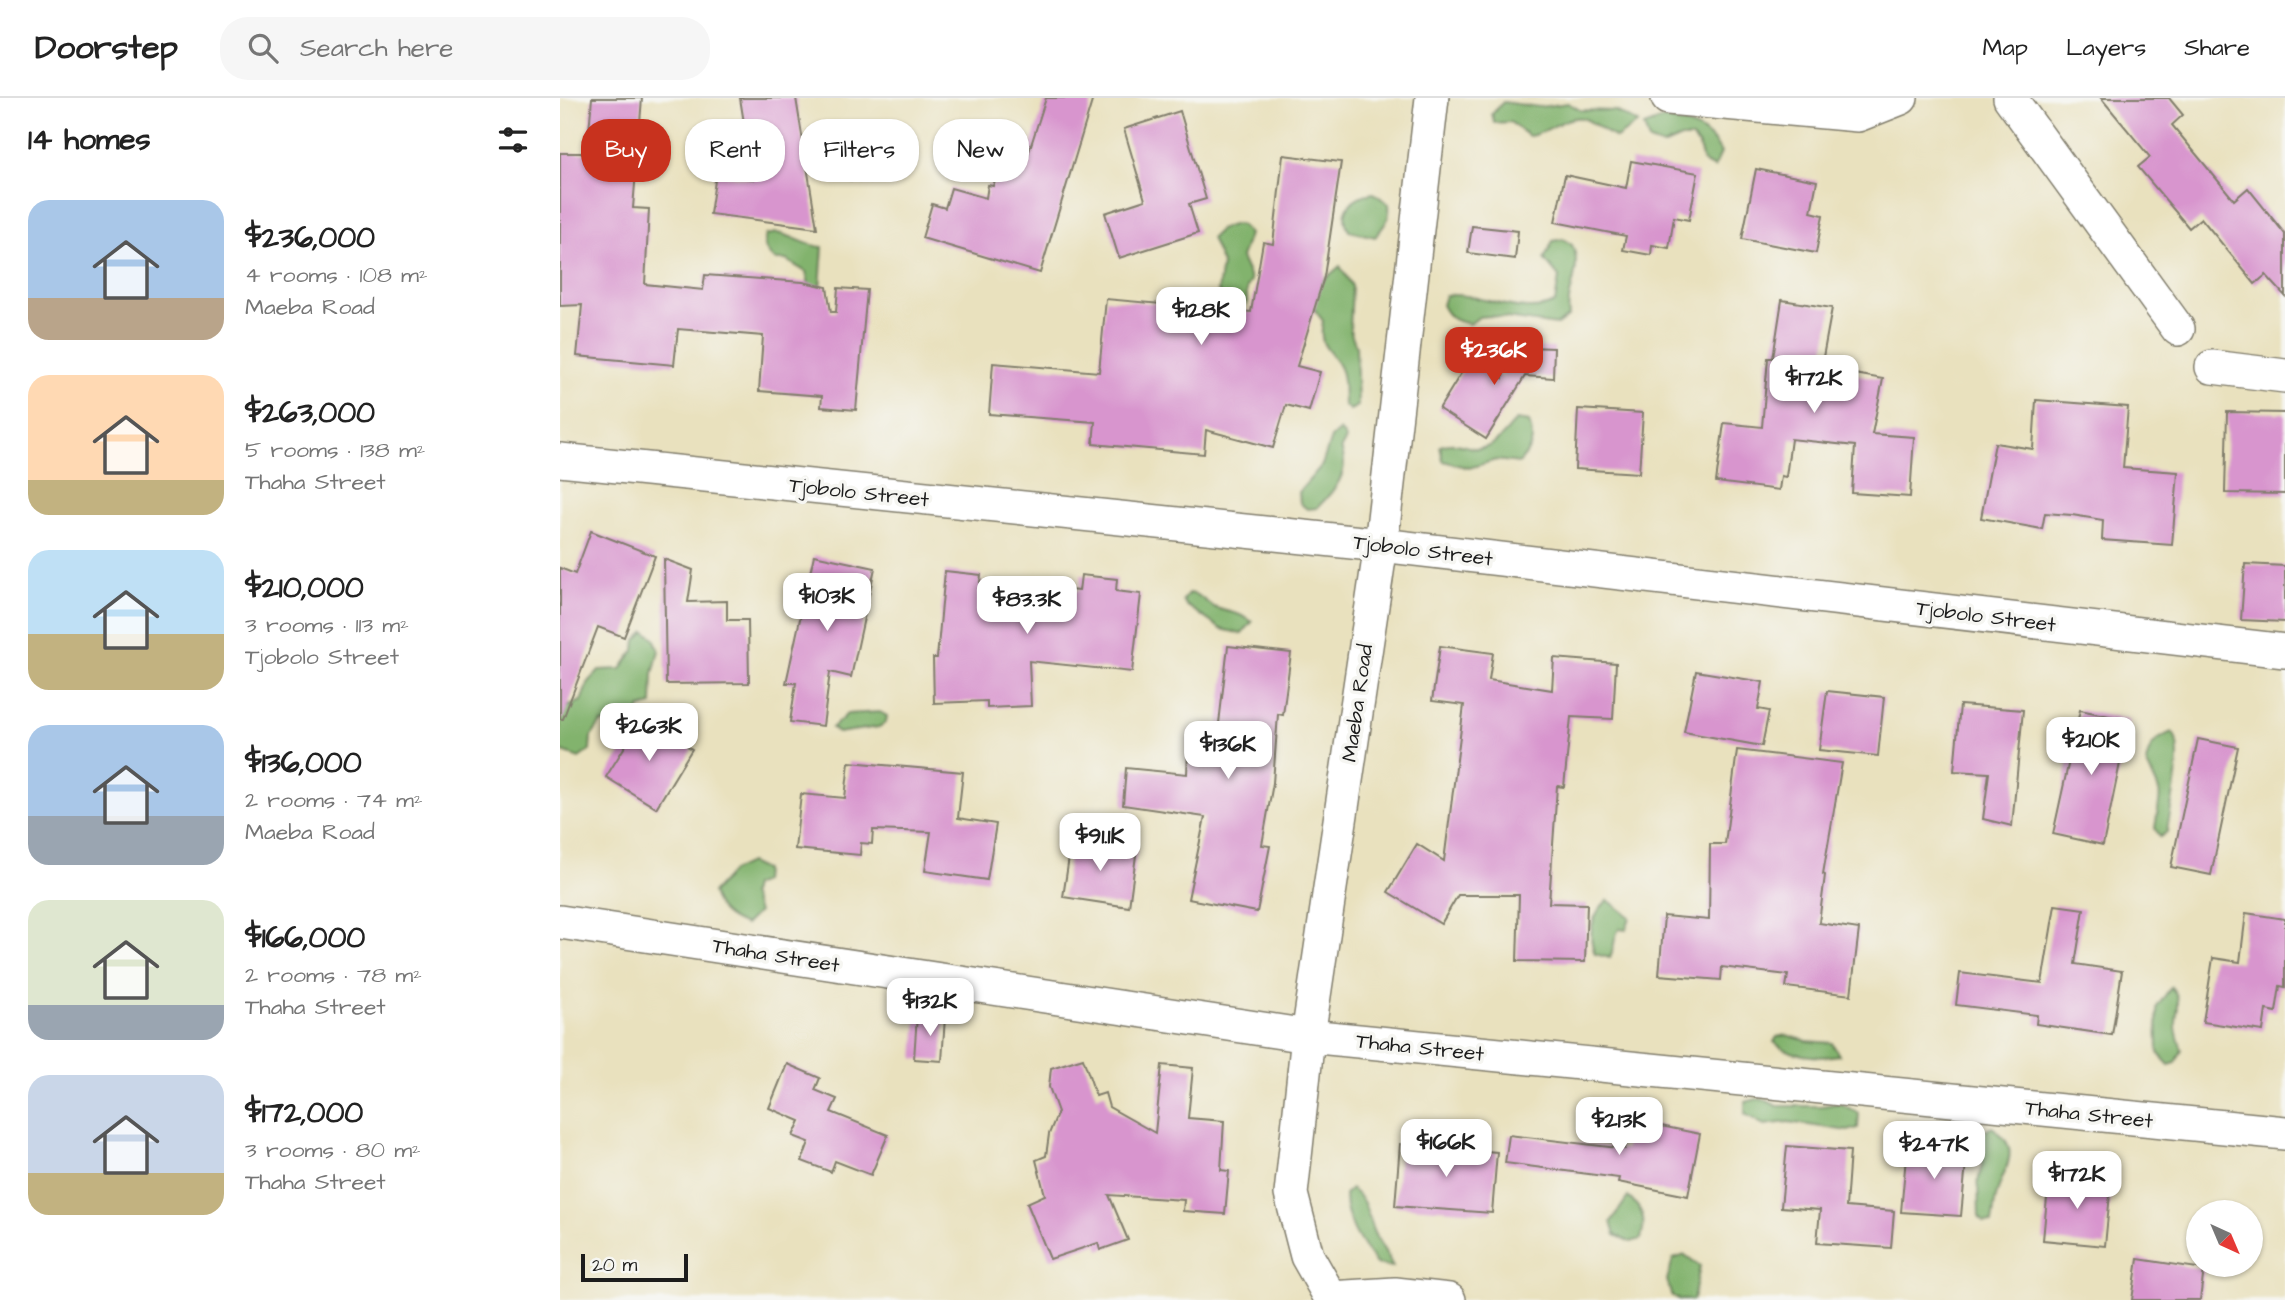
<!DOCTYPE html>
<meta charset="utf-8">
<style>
:root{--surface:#fff;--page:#f6f6f6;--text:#222;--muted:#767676;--line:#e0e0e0;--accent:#c8321e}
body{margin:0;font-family:"Architects Daughter",sans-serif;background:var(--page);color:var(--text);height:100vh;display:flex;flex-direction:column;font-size:26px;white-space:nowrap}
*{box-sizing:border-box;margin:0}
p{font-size:23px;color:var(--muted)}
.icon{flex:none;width:38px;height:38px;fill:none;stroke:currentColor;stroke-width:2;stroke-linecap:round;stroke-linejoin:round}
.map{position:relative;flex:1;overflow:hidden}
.sheet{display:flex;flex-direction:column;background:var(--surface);width:560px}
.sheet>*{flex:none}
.hud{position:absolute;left:21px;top:21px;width:665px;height:63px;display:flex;gap:14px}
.needle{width:46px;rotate:136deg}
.tools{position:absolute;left:1626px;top:1102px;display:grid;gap:14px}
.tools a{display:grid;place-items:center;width:77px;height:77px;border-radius:50%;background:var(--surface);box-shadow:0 2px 5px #0004;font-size:35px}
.scale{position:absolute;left:21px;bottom:18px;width:107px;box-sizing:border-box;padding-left:7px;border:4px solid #1c1c1c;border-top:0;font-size:19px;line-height:24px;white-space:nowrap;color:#1c1c1c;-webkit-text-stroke:5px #f6f6f2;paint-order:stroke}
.price{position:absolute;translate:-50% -60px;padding:0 16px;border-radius:14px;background:#fff;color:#222;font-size:23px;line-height:46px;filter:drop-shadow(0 2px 4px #0008)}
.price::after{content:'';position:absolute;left:50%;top:42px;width:21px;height:16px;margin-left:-10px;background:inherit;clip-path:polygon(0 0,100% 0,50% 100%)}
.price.active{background:var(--accent);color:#fff}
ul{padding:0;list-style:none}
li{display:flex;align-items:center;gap:21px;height:175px;padding:0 28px}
li span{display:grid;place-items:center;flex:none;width:196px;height:140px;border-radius:21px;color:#555}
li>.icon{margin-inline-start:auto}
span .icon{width:84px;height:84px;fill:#fffc;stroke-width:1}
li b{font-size:30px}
h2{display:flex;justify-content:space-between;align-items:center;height:84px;padding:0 28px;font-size:30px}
.tag{padding:0 24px;border-radius:28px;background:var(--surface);box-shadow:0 2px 5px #0004;font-size:24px;line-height:63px}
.tag.active{background:var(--accent);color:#fff}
header{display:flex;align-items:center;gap:42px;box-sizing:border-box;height:98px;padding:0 35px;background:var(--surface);border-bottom:2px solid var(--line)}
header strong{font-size:33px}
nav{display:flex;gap:38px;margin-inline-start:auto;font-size:24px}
.search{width:490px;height:63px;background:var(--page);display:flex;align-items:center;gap:18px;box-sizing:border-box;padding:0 24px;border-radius:28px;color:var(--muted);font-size:26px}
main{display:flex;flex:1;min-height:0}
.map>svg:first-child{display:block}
.forest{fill:#82b36d;stroke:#4f6844;stroke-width:2}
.building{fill:#d895ce}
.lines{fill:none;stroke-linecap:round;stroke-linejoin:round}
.minor-casing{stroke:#827e6d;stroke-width:36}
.minor{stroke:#fff;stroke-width:33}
.labels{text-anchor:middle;stroke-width:7;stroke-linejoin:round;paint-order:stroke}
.street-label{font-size:21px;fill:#1c1c1c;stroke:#f6f6f2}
</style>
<header>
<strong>Doorstep</strong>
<div class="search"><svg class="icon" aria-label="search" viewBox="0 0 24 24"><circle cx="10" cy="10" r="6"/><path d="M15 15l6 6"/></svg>Search here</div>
<nav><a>Map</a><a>Layers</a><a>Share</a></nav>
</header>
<main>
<section class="sheet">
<h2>14 homes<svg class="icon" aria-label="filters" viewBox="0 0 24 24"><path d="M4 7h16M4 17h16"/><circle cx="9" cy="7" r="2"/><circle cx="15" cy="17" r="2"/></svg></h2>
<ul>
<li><span style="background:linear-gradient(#a9c7e8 70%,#b9a48a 0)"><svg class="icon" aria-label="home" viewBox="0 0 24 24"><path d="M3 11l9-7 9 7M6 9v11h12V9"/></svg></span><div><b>$236,000</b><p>4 rooms · 108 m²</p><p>Maeba Road</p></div></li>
<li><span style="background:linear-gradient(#ffd9b3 75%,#c2b280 0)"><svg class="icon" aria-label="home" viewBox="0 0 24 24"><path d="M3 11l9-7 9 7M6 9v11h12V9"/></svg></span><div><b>$263,000</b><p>5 rooms · 138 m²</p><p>Thaha Street</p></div></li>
<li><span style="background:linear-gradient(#bfe0f5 60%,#c2b280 0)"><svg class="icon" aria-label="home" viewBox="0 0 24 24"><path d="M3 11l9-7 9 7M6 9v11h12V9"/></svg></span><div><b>$210,000</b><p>3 rooms · 113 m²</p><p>Tjobolo Street</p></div></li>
<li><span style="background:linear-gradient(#a9c7e8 65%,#9aa5b1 0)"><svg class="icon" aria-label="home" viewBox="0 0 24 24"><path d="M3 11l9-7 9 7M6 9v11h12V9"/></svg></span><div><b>$136,000</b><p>2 rooms · 74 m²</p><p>Maeba Road</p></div></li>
<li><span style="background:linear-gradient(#dfe7d0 75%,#9aa5b1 0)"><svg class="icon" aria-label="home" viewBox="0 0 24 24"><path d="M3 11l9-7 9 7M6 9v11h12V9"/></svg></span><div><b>$166,000</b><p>2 rooms · 78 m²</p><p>Thaha Street</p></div></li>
<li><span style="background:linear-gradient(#c9d6e8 70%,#c2b280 0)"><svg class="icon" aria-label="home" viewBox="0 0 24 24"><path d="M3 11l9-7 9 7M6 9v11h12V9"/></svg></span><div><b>$172,000</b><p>3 rooms · 80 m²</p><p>Thaha Street</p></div></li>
</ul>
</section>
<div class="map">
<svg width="1725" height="1202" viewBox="0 0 1725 1202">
<rect width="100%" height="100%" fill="#f6f6f2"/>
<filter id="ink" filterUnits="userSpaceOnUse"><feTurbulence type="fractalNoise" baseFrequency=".0143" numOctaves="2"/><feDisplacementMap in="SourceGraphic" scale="14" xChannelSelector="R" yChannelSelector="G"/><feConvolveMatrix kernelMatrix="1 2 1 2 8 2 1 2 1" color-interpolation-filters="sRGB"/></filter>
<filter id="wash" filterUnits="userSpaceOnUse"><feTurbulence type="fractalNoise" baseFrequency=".00686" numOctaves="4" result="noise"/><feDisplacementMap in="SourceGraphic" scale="28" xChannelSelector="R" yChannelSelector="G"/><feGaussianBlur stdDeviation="1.57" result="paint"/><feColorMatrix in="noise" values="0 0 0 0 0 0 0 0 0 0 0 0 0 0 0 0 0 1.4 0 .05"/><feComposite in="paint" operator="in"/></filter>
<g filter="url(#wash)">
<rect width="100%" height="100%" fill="#e9e1be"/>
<g class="forest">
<path d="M943,4L979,9L1008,5L1020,12L1055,13L1078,25L1056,40C1045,35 1033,23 1022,20C1005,17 986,36 969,38L950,24L934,25L932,16Z"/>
<path d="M1103,21C1129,26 1149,30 1161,55L1154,70L1143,64L1139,48L1132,40H1121L1103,48L1089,43L1084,28Z"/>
<path d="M814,95L829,106C831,121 824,128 815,139L789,133C778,112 793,97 814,95Z"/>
<path d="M675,126L681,127L689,136L681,160L691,182L687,190V206C675,210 666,202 658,193L662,166L651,140L660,131Z"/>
<path d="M216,135C234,137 244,148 263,149L260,190L250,191L246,174L226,162H215C206,154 202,148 206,137Z"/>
<path d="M1003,141L1012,147C1024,172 1005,193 1009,218L997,227L931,218L919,219L910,226C895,223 889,221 882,207L885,197C922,194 960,221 995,205L999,179L984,161L993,143Z"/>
<path d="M780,168L792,188L790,232L796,248L798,308L790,312L784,307C783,296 785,285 781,273C772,249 757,253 763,223L751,207L758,187Z"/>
<path d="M956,322L969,324C975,342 972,350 959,365L936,362L909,370L883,363L880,348C894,343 900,347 913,350C932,354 946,334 956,322Z"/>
<path d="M780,332L786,341L781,350C791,375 774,393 757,410L747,411L740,405L739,394L762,367L771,340Z"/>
<path d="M629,495C641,496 644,504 654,509C667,515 681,514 692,524L682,536L661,531L626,507L623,502Z"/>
<path d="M85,533L94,540L99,552L93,576L92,607L81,610L71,622L41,625L31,639L30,652L19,660L0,653V612L21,603L28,585L39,572L61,571L75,551L76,542Z"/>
<path d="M320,614L327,618L326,624L319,629L278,635L272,630L287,616Z"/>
<path d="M1612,634C1627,648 1609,713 1607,734L1600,739L1595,730C1601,689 1604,702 1586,665C1589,647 1596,641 1612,634Z"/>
<path d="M189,765L204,772L203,784L193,788L191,796L198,814L185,827C169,821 157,813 152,795L172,773Z"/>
<path d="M1048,802L1070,819L1066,832L1059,831C1053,840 1055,850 1050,860L1035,856C1027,837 1032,815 1048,802Z"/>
<path d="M1611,889C1624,905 1615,913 1616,928C1616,936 1620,945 1622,952L1616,965L1609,967L1598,955L1597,909Z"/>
<path d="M1226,937L1247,943L1272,945L1279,957C1259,961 1229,958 1214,944L1217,939Z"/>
<path d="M1201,1000L1217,1008H1262L1279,1005L1299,1015L1298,1030L1288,1033L1228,1024L1204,1027L1185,1016V1004Z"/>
<path d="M1432,1029C1463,1051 1445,1068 1438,1092C1434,1103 1434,1114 1432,1125L1424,1124L1419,1119L1418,1084L1423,1062L1419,1046L1423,1035Z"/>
<path d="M791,1091C809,1103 806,1117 814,1135C820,1146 828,1157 833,1169L816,1166C801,1146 784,1121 785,1096Z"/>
<path d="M1068,1099C1084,1112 1086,1121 1081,1141L1071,1144L1055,1137L1051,1124Z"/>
<path d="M1125,1157L1140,1168L1133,1202H1120L1111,1197L1107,1182L1113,1161Z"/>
</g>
<g id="blocks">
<g class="building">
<path d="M32,0H82L73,110L89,111L85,186L143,192L145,177L243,184L267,189L271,214H276L278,190L307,192L296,312L261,309L262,298L199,293L203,238L118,231L114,267L17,258L22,207L0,208V55H27Z"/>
<path d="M180,0H236L257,130L150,116L156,76L193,81Z"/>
<path d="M486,0H533L480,175L362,140L372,106L385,110L391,90L426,100L428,87L433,88L443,59L465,66Z"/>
<path d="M1541,0H1609L1623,17L1612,27L1674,102L1688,90L1725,136V198L1706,177L1695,186L1641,120L1629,130L1578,69L1590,59Z"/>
<path d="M620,13L646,101L629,106L638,135L559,160L545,115L585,102L564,31Z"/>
<path d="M292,51L321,54L318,85L289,82Z"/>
<path d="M723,57L781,64L764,179L737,268L760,274L749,313L726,307L713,350L646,332L644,356L533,346L535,324L429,316L433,265L539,274L546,201L691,214L703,144L713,146Z"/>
<path d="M1071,63L1138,75L1129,122L1114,119L1109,150L1092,147L1091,157L1063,152L1066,138L995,124L1005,77L1066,90Z"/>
<path d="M1196,71L1257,83L1251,114L1263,117L1256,155L1182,141Z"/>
<path d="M912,128L958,133L955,161L908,155Z"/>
<path d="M1222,202L1272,210L1261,270L1323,281L1312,336L1354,339L1350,399L1292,395L1295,348L1231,341L1226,379L1221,378L1219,392L1156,384L1164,325L1202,329L1208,260H1213Z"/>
<path d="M945,248L994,250L993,280L965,278L926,341L879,311L911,259L943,280Z"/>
<path d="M1476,302L1568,309L1563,370L1618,374L1612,447L1542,442L1543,422L1512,417L1485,415L1482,431L1421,420L1435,345L1473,351Z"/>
<path d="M1018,311L1083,315L1079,375L1015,371Z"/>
<path d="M1667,314L1725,315V396L1665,395Z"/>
<path d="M31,433L95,458L64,539L38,529L3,621H0V470L15,476Z"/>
<path d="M254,457L315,470L291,579L270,574L263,628L230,624L236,585H226Z"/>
<path d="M104,461L133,472L128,504L167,503V522H188L189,585L106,586Z"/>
<path d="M1685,466L1725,468V524L1681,522Z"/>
<path d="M385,473L421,477L420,484L519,493L521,477L557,481L556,493L581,496L572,574L469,563L471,608L427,610V603L374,605L373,560H377Z"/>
<path d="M668,548L731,555L723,617L718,616L713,685L702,747L710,748L697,814L628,801L645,719L563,707L566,670L627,676L629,632L658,634Z"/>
<path d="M880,548L933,555L929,582L992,592L994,560L1056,565L1053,621L1011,619L1004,689L997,688L989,805L1027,806L1025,864L957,863L959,797H898L881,826L828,794L857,746L884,763L904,607L872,603Z"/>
<path d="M1136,573L1203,584L1198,611L1209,613L1202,648L1124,634Z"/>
<path d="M1267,593L1324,599L1318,658L1259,652Z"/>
<path d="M1400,607L1463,612L1452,728L1423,721L1429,675L1394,673Z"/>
<path d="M1520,612L1569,622L1543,747L1493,736Z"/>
<path d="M82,621L132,651L96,710L46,679Z"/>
<path d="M1638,641L1678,649L1651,777L1611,769Z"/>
<path d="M1177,652L1282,665L1263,776L1265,777L1259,825L1299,831L1291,897L1226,889L1228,877L1162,869L1161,882L1099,877L1104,818L1149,822L1150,746H1165Z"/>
<path d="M289,664L403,674L398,720L436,726L427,782L365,773L371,734L313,732L312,746L301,745L300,757L235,751L241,696L285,700Z"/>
<path d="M512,740L577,750L569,809L503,799Z"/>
<path d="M1495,807L1524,811L1515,866L1562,873L1552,937L1476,926L1477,917L1396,907L1400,875L1482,885Z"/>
<path d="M1686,815L1725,821V889L1720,888L1716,914L1706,912L1703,933L1643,924L1653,860L1680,864Z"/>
<path d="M357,917L385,919L382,963L354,961Z"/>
<path d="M523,960L536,998L545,995L549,1009L595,1035L602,967L633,970L628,1020L664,1023L661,1072L669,1073L665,1116L623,1113L624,1102L549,1097L568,1142L540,1152L538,1145L490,1161L467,1105L485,1097L476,1062L486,1058L489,1036L498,1014L489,989L491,970Z"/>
<path d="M227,966L260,980L255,992L277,1001L271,1014L328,1037L311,1077L275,1063L271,1074L242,1063L249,1044L233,1038L240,1023L209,1010Z"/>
<path d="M1072,1022L1140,1036L1128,1098L1058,1084L1059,1080L945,1065L949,1037L1065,1051Z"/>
<path d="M840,1046L937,1054L932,1115L835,1108Z"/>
<path d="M1227,1048L1290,1053L1286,1109L1334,1113L1331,1150L1257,1145L1260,1112L1221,1109Z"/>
<path d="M1347,1048L1407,1054L1401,1118L1341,1114Z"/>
<path d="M1489,1079L1551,1085L1545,1148L1483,1142Z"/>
<path d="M1578,1161L1644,1171L1640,1202H1572Z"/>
</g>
</g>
</g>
<g filter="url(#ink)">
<use href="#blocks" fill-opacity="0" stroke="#827e6d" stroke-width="2"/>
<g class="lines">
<g class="minor-casing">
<g id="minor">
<path d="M1108,0L1298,17L1341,0"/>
<path d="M1450,0L1618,231"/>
<path d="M1652,269L1725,278"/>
<path d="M0,362L821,447L1725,553"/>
<path d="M0,824L748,938L1725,1035"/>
<path d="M770,1200L835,1196L889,1202"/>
<path d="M772,1202L747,1158L731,1096L748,938L821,447L872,0"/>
</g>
</g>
<use href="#minor" class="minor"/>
</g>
</g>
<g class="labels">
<g class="street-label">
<text transform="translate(299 394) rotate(6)" y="7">Tjobolo Street</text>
<text transform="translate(863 452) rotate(7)" y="7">Tjobolo Street</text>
<text transform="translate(1426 518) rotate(7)" y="7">Tjobolo Street</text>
<text transform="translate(797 605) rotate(-82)" y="7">Maeba Road</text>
<text transform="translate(216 857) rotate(9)" y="7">Thaha Street</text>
<text transform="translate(860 949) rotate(6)" y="7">Thaha Street</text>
<text transform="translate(1529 1016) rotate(6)" y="7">Thaha Street</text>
</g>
</g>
</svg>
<div class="tools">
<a><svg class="needle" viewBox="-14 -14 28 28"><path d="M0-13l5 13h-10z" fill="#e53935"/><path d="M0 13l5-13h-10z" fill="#767676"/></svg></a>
</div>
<div class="scale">20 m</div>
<b class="price" style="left:641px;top:249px">$128K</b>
<b class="price active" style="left:934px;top:289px">$236K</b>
<b class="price" style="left:1254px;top:317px">$172K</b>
<b class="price" style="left:267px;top:535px">$103K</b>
<b class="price" style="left:467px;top:538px">$83.3K</b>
<b class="price" style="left:89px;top:665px">$263K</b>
<b class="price" style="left:1531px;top:679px">$210K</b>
<b class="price" style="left:668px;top:683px">$136K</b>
<b class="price" style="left:540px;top:775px">$91.1K</b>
<b class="price" style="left:370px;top:940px">$132K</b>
<b class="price" style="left:1059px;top:1059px">$213K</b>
<b class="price" style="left:886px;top:1081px">$166K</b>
<b class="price" style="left:1374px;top:1083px">$247K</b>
<b class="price" style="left:1517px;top:1113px">$172K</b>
<div class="hud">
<a class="tag active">Buy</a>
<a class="tag">Rent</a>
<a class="tag">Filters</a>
<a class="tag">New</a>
</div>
</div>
</main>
